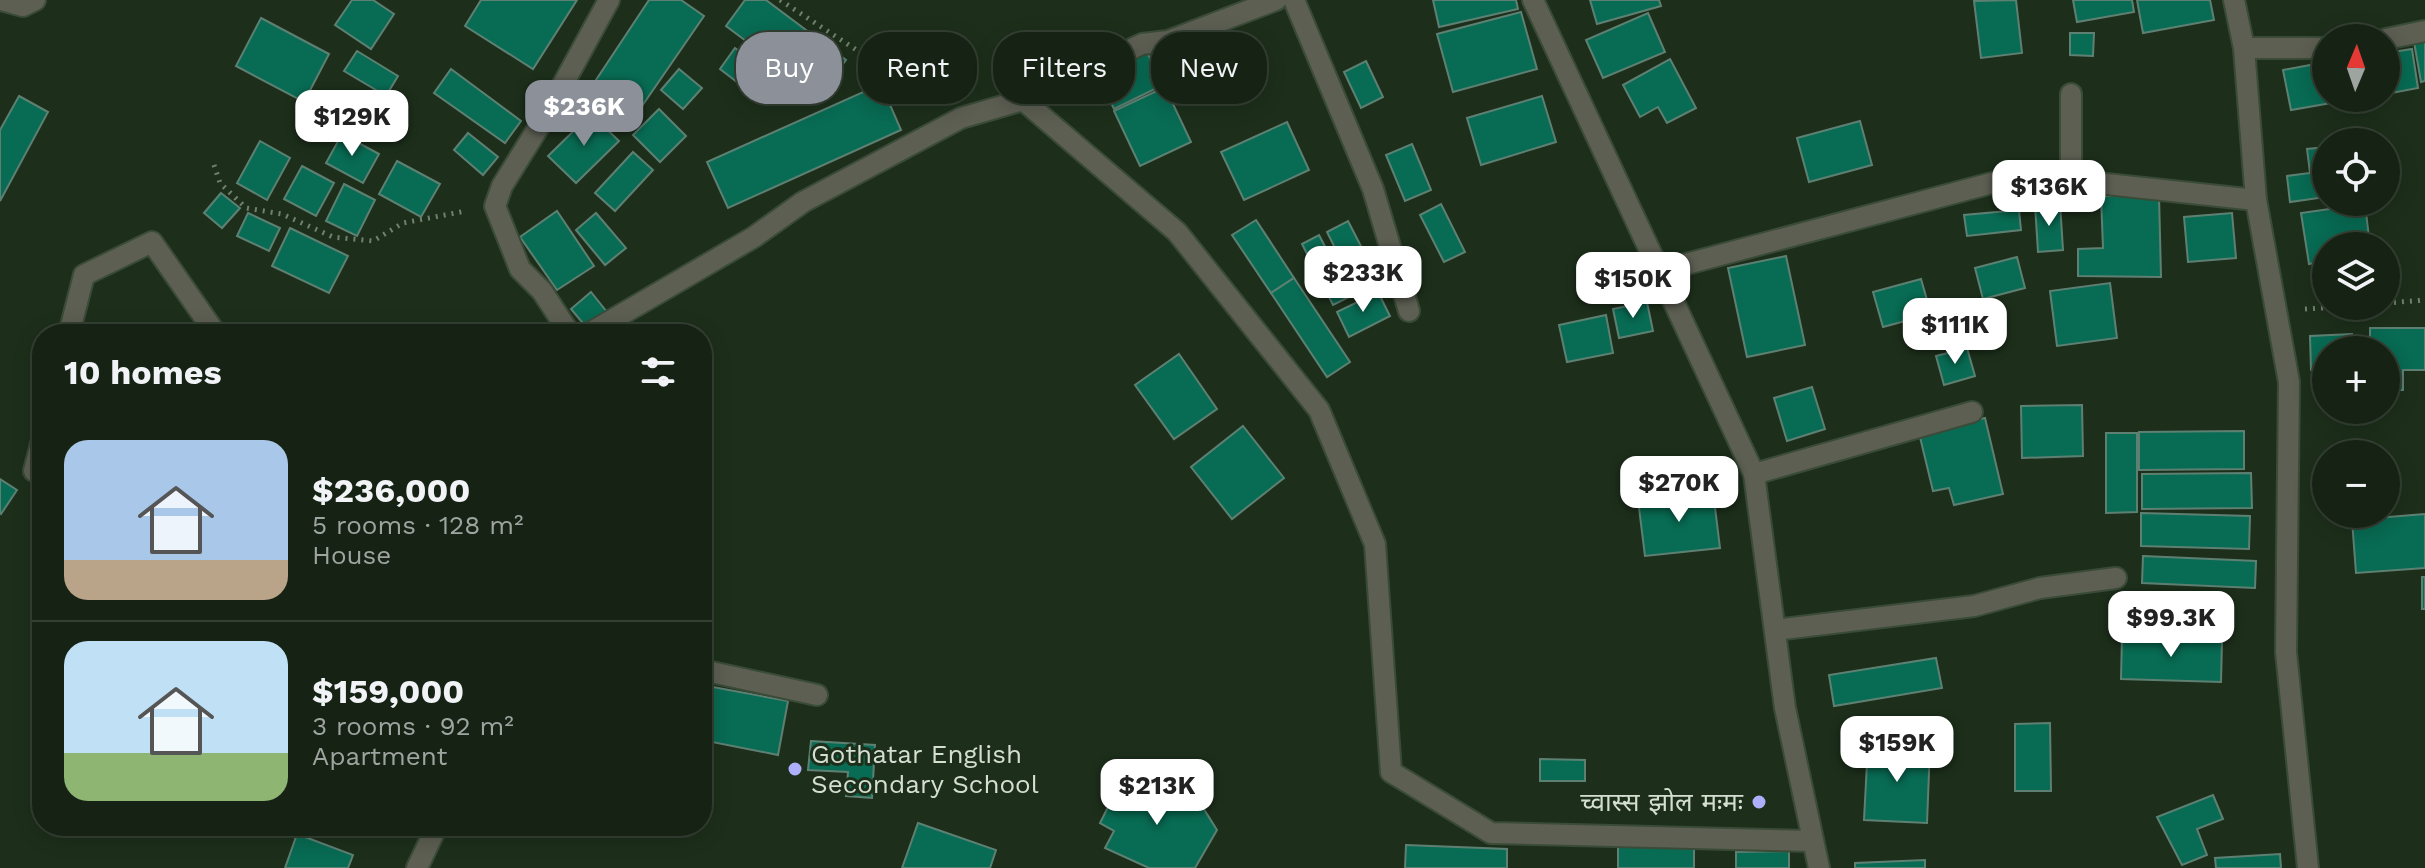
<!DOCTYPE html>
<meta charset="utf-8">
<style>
:root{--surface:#162314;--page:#1f2b1d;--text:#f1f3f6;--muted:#9ea4a0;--line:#354034;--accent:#8c9099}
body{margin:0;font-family:"Work Sans","Noto Sans Devanagari",sans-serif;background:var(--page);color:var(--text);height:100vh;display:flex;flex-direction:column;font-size:30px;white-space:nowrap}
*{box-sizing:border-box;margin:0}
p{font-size:26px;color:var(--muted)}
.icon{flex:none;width:44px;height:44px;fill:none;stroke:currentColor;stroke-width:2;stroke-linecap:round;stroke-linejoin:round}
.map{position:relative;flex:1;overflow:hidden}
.sheet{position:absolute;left:32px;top:324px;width:680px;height:512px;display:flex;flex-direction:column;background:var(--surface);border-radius:32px;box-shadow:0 4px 20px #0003,0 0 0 2px var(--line)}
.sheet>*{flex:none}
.top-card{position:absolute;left:736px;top:32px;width:760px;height:72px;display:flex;gap:16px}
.needle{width:52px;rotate:2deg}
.buttons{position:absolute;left:2312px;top:24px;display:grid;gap:16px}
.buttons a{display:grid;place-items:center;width:88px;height:88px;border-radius:50%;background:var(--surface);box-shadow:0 4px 20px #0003,0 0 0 2px var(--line);font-size:40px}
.price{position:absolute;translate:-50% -68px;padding:0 18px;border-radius:16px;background:#fff;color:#222;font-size:26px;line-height:52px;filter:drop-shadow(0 2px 4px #0008)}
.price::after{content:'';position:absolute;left:50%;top:48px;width:24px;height:18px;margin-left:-12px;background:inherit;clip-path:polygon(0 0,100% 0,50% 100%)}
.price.selected{background:var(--accent);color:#fff}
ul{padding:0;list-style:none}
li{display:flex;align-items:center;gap:24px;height:200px;padding:0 32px}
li+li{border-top:2px solid var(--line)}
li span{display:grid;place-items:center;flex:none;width:224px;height:160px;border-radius:24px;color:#555}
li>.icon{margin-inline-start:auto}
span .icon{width:96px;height:96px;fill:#fffc;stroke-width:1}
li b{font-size:34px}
h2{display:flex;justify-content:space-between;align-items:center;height:96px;padding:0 32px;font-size:34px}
.chip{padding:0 28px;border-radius:32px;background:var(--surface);box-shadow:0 4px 20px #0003,0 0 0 2px var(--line);font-size:28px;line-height:72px}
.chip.selected{background:var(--accent);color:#fff}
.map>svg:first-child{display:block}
.building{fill:#086b53;stroke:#5e8073;stroke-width:2}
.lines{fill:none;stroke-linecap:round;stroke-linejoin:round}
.minor-casing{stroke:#3a4b38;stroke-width:24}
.path{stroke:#71806f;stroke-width:5;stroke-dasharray:2 6;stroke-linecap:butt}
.minor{stroke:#5d5f53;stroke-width:20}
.poi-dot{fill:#adaffb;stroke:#1d2f1b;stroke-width:3}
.labels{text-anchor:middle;stroke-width:6;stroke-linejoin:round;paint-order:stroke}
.poi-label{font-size:26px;fill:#d4dfd2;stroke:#1d2f1b;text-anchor:start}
</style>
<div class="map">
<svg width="2425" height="868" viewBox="0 0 2425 868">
<rect width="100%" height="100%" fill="#1d2f1b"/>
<g class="building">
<path d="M352,0H373L394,14L371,49L335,25Z"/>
<path d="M481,0H577L533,69L465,26Z"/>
<path d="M649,0H681L704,16L640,109L596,80Z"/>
<path d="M745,0H766L846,60L819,96L726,26Z"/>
<path d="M1433,0H1516L1518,9L1439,27Z"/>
<path d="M1590,0H1659L1661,6L1597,24Z"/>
<path d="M2016,0L2022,53L1981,58L1974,1Z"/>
<path d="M2073,0H2132L2134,12L2077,22Z"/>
<path d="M2137,0H2210L2214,20L2143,33Z"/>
<path d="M1521,12L1537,69L1453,92L1437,34Z"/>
<path d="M1648,13L1665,52L1603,78L1586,40Z"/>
<path d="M261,18L329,54L304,102L236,66Z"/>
<path d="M2070,33H2094L2093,56L2070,55Z"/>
<path d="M2425,40V81L2421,82L2414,42Z"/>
<path d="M735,48L779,80L763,102L720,69Z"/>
<path d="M1145,48L1163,85L1114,109L1096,72Z"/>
<path d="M2412,49L2418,88L2386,94V53Z"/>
<path d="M357,51L398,76L386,96L344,71Z"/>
<path d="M1670,59L1696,108L1667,123L1658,107L1640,117L1623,85Z"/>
<path d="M1366,61L1383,97L1361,108L1344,72Z"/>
<path d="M2326,62V98L2354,99L2291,110L2283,70Z"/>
<path d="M451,69L521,121L505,143L434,93Z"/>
<path d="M679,69L702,88L683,109L661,90Z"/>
<path d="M881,84L901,130L728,208L707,162Z"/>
<path d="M1165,87L1191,142L1140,166L1114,111Z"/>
<path d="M19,96L48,112L0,201V130Z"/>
<path d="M1542,96L1556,142L1481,165L1467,118Z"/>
<path d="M659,109L686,136L660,162L633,135Z"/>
<path d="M591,114L619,141L576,183L548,156Z"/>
<path d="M1860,121L1872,165L1809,182L1797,138Z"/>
<path d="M1287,122L1309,170L1244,200L1221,152Z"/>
<path d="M468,133L498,157L483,175L454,150Z"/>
<path d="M342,134L379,154L363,183L326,163Z"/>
<path d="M260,141L290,158L267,200L237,183Z"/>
<path d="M1412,144L1431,190L1405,201L1386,155Z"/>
<path d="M2326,147V197L2290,202L2287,176L2310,173L2307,149Z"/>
<path d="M633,152L653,170L615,211L595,193Z"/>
<path d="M397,161L440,184L421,217L379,194Z"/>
<path d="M302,166L334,183L316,216L284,199Z"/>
<path d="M344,184L375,200L357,236L326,221Z"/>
<path d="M221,193L240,208L222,228L204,213Z"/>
<path d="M2159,195L2161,277L2078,276V249L2103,248L2101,196Z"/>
<path d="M2060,203L2063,250L2038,252L2035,205Z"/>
<path d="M1441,204L1465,252L1444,262L1420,215Z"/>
<path d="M2365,204L2370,246H2326V261L2309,264L2301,213Z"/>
<path d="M2019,210L2021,230L1967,236L1964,215Z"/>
<path d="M557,211L594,266L557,290L520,237Z"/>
<path d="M248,213L280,228L269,251L237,236Z"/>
<path d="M596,213L626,248L605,265L576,230Z"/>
<path d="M2232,213L2236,258L2188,262L2184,217Z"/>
<path d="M1256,220L1294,278L1271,293L1232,235Z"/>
<path d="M1348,221L1381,285L1359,296L1327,232Z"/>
<path d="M290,228L348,256L329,293L272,266Z"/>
<path d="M1319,235L1351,296L1333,305L1302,244Z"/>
<path d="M1786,256L1805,345L1747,357L1728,268Z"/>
<path d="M2017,257L2025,288L1983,299L1975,268Z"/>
<path d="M1294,278L1350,362L1327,377L1271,293Z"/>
<path d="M1921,279L1931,314L1883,327L1873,292Z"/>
<path d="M2110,283L2117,338L2057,346L2050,291Z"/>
<path d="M591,292L607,312L587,328L571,309Z"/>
<path d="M1378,292L1390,316L1349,337L1337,312Z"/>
<path d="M1647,302L1653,331L1619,338L1613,309Z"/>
<path d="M1606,315L1613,353L1567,362L1559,325Z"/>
<path d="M2370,328H2425V370H2403V390H2386V350H2370Z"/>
<path d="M2352,334L2353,350H2326V370H2311L2310,336Z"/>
<path d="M1967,348L1975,376L1944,385L1936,356Z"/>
<path d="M1179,354L1217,409L1174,439L1135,385Z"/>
<path d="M1812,387L1825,429L1787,441L1774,398Z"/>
<path d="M2082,405L2083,456L2022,458L2021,406Z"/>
<path d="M1985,418L2003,494L1954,505L1949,488L1933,491L1919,433Z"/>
<path d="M1243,426L1284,478L1232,519L1191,467Z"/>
<path d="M2244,431V469L2139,470V432Z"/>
<path d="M2106,433H2137V512L2106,513Z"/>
<path d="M2251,473L2252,508L2142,509V474Z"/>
<path d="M0,479L17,490L1,514L0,513Z"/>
<path d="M1713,491L1720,548L1645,556L1638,500Z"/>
<path d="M2141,513L2250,516L2249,549L2141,546Z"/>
<path d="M2425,514V568L2356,573L2352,520Z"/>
<path d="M2143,556L2256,561L2255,588L2142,583Z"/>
<rect x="2422" y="577" width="3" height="32"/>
<path d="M2122,636L2222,640L2221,682L2121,679Z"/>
<path d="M1936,658L1942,688L1834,706L1829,675Z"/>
<path d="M702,685L788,701L778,755L702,740Z"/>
<path d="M2050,723L2051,791H2015V724Z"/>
<path d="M811,741L875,745L872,798L846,796L848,772L808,770Z"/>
<path d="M1868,744L1930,747L1927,823L1864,820Z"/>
<path d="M1540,759L1585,760V781H1540Z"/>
<path d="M1123,777L1202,806L1217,830L1195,868H1149L1105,848L1114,831L1100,823Z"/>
<path d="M2213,795L2223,819L2197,829L2207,855L2182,865L2157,817Z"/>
<path d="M918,823L996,850L990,868H902Z"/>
<path d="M297,834L353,855L348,868H285Z"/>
<path d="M1406,845L1507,849V868H1405Z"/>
<path d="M1694,845V868H1618V846Z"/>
<path d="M1789,851V868H1736V852Z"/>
<path d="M2280,854L2281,868H2216L2215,858Z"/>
<path d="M1925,860V868H1855V863Z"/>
</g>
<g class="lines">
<g class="minor-casing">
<g id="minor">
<path d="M1,0L23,6L35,0"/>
<path d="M1294,0L1373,189L1409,311"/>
<path d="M1533,0L1754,474L1785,708L1819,868"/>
<path d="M2234,0L2244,48L2256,200L2289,382L2286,652L2308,868"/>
<path d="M2386,39L2425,31"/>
<path d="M2244,48H2326"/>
<path d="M1023,100L1142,44L1168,41L1276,0"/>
<path d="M2071,181V94"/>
<path d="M1660,271L1992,183L2078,181L2256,200"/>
<path d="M69,334L84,275L152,242L216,334"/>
<path d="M570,334L542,291L520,269L495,206L502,186L548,112L609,0"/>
<path d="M588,334L754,237L803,202L961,118L1023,100L1177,232L1319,410L1375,544L1391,772L1491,833L1813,841"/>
<path d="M34,471L42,440"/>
<path d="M1754,474L1972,412"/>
<path d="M1775,630L1974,606L2040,588L2116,578"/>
<path d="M702,670L817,695"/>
<path d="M417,868L437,826"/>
</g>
</g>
<g class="path">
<path d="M780,0L933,100"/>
<path d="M214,165L220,183L246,208L282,214L333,237L373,241L403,223L466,211"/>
<path d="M2386,303L2425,300"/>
<path d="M2305,309L2354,306"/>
</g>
<use href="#minor" class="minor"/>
</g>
<g class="poi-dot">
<circle cx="795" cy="769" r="8"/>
<circle cx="1759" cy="802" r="8"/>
</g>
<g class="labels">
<g class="poi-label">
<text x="811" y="763">Gothatar English<tspan x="811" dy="30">Secondary School</tspan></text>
<text x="1743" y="811" text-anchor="end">च्वास्स झोल मःमः</text>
</g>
</g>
</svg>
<div class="buttons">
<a><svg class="needle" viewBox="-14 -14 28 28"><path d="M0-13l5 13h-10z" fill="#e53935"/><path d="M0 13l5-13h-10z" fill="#9ea4a0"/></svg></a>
<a><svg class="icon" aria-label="locate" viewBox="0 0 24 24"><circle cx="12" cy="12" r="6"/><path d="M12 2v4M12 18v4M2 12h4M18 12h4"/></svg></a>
<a><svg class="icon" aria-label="layers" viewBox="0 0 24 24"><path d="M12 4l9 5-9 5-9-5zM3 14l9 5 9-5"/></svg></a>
<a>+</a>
<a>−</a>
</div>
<b class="price selected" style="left:584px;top:148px">$236K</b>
<b class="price" style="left:352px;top:158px">$129K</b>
<b class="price" style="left:2049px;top:228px">$136K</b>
<b class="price" style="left:1363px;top:314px">$233K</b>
<b class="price" style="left:1633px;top:320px">$150K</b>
<b class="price" style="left:1955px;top:366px">$111K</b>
<b class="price" style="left:1679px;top:524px">$270K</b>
<b class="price" style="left:2171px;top:659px">$99.3K</b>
<b class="price" style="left:1897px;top:784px">$159K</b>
<b class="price" style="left:1157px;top:827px">$213K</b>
<div class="top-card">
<a class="chip selected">Buy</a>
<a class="chip">Rent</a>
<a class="chip">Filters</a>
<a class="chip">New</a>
</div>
<section class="sheet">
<h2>10 homes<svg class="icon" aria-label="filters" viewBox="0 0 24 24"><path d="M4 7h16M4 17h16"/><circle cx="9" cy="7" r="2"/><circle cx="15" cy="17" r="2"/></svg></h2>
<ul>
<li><span style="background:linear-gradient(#a9c7e8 75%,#b9a48a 0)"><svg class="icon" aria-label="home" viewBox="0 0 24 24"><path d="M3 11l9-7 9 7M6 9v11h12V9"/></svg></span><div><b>$236,000</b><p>5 rooms · 128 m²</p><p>House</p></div></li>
<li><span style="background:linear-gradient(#bfe0f5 70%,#8fb573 0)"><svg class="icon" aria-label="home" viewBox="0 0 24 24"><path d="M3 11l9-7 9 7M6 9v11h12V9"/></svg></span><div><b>$159,000</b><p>3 rooms · 92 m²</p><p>Apartment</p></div></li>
</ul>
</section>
</div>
